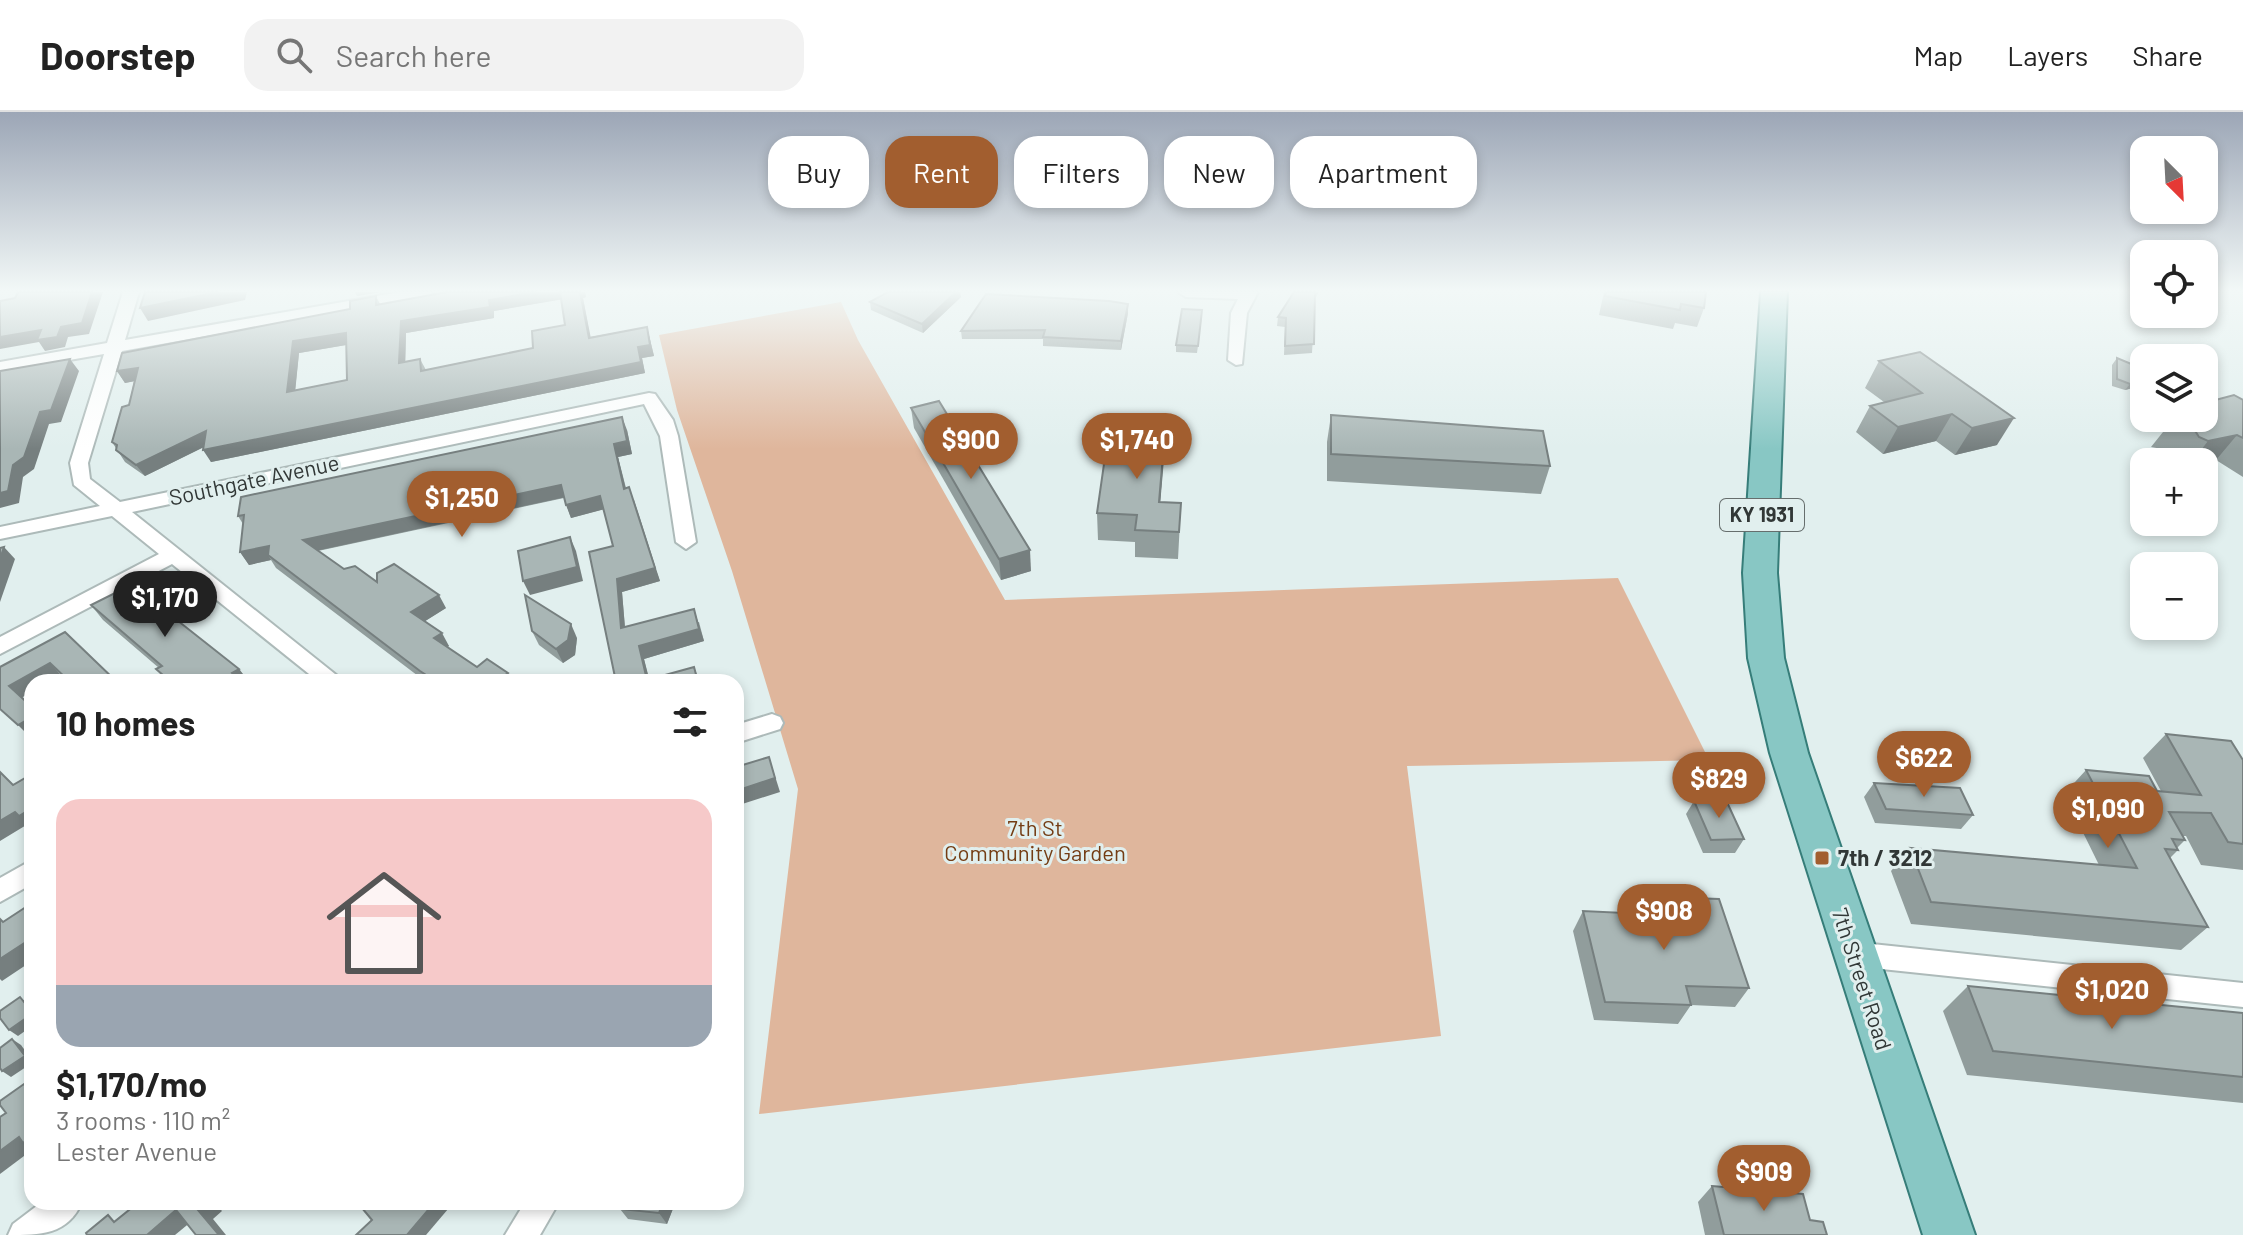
<!DOCTYPE html>
<meta charset="utf-8">
<style>
:root{--surface:#fff;--page:#f2f2f2;--text:#222;--muted:#767676;--line:#e0e0e0;--accent:#a25e2f}
body{margin:0;font-family:Barlow,sans-serif;background:var(--page);color:var(--text);height:100vh;display:flex;flex-direction:column;font-size:30px;white-space:nowrap}
*{box-sizing:border-box;margin:0}
p{font-size:26px;color:var(--muted)}
.icon{flex:none;width:44px;height:44px;fill:none;stroke:currentColor;stroke-width:2;stroke-linecap:round;stroke-linejoin:round}
.map{position:relative;flex:1;overflow:hidden}
.side{position:absolute;left:24px;top:562px;width:720px;height:536px;display:flex;flex-direction:column;background:var(--surface);border-radius:24px;box-shadow:0 4px 12px #0003}
.side>*{flex:none}
.banner{position:absolute;left:768px;top:24px;width:760px;height:72px;display:flex;gap:16px}
.needle{width:52px;rotate:156deg}
.controls{position:absolute;left:2130px;top:24px;display:grid;gap:16px}
.controls a{display:grid;place-items:center;width:88px;height:88px;border-radius:16px;background:var(--surface);box-shadow:0 4px 12px #0003;font-size:40px}
.price{position:absolute;translate:-50% -68px;padding:0 18px;border-radius:28px;background:var(--accent);color:#fff;font-size:26px;line-height:52px;filter:drop-shadow(0 2px 4px #0008)}
.price::after{content:'';position:absolute;left:50%;top:48px;width:24px;height:18px;margin-left:-12px;background:inherit;clip-path:polygon(0 0,100% 0,50% 100%)}
.price.selected{background:#222;color:#fff}
ul{padding:0;list-style:none}
li{display:grid;align-content:center;gap:16px;height:424px;padding:0 32px}
li+li{border-top:2px solid var(--line)}
li span{display:grid;place-items:center;height:248px;border-radius:24px;color:#555}
li>.icon{margin-inline-start:auto}
span .icon{width:144px;height:144px;fill:#fffc;stroke-width:1}
li b{font-size:34px}
h2{display:flex;justify-content:space-between;align-items:center;height:96px;padding:0 32px;font-size:34px}
.tag{padding:0 28px;border-radius:24px;background:var(--surface);box-shadow:0 4px 12px #0003;font-size:28px;line-height:72px}
.tag.selected{background:var(--accent);color:#fff}
header{display:flex;align-items:center;gap:48px;box-sizing:border-box;height:112px;padding:0 40px;background:var(--surface);border-bottom:2px solid var(--line)}
header strong{font-size:38px}
nav{display:flex;gap:44px;margin-inline-start:auto;font-size:28px}
.search{width:560px;height:72px;background:var(--page);display:flex;align-items:center;gap:20px;box-sizing:border-box;padding:0 28px;border-radius:24px;color:var(--muted);font-size:30px}
.map>svg:first-child{display:block}
.green{fill:#dfb69c}
.lines{fill:none;stroke-linecap:round;stroke-linejoin:round}
.minor-casing{stroke:#adbab9;stroke-width:4}
.primary-casing{stroke:#367d79;stroke-width:4}
.minor{fill:#fff;fill-rule:evenodd}
.primary{fill:#88c7c4;fill-rule:evenodd}
.wall{fill:#919d9c;fill-rule:evenodd}
.shaded-wall{fill:#767f7f}
.building{fill:#a9b6b5;stroke:#767f7f;stroke-width:2;fill-rule:evenodd}
.poi-dot{fill:#a25e2f;stroke:#e1efee;stroke-width:3}
.labels{text-anchor:middle;stroke-width:6;stroke-linejoin:round;paint-order:stroke}
.shield{fill:#e1efee;stroke:#666e6d;stroke-width:2}
.shield-label{font-size:20px;font-weight:bold;fill:#313736}
.street-label{font-size:22px;fill:#313736;stroke:#e1efee}
.park-label{font-size:22px;fill:#743d14;stroke:#e1efee}
.poi-label{font-size:22px;font-weight:bold;fill:#313736;stroke:#e1efee;text-anchor:start}
</style>
<header>
<strong>Doorstep</strong>
<div class="search"><svg class="icon" aria-label="search" viewBox="0 0 24 24"><circle cx="10" cy="10" r="6"/><path d="M15 15l6 6"/></svg>Search here</div>
<nav><a>Map</a><a>Layers</a><a>Share</a></nav>
</header>
<div class="map">
<svg width="2243" height="1123" viewBox="0 0 2243 1123">
<rect width="100%" height="100%" fill="#e1efee"/>
<path class="green" d="M841,190L858,228L1005,488L1618,466L1709,648L1407,654L1441,924L759,1002L798,677L732,459L677,298L659,223Z"/>
<g class="lines">
<g class="minor-casing">
<g id="minor">
<path d="M123,180H139L125,228L400,180H433L425,185L122,239L88,351L90,367L120,390L649,281L655,282L673,308L678,324L696,430L686,437L676,430L660,324L644,292L132,400L345,570H319L172,452L0,542V525L159,442L112,404L0,427V415L100,394L74,373L70,351L104,242L0,260V250L107,231Z"/>
<path d="M1178,180H1258L1247,201L1242,252L1236,253L1228,248L1231,201L1238,187L1186,185Z"/>
<path d="M772,602L780,605L783,611L780,617L736,631V613Z"/>
<path d="M32,748V772L0,790V766Z"/>
<path d="M1853,830L2243,871V895L1853,854L1844,850L1840,842L1844,834Z"/>
<path d="M42,1090H82C68,1123 40,1123 8,1123L13,1112Z"/>
<path d="M525,1090H559L540,1123H505Z"/>
</g>
</g>
<g class="primary-casing">
<path id="primary" d="M1761,180H1787L1777,461L1784,546L1808,641L1975,1123H1923L1770,641L1748,546L1743,461Z"/>
</g>
<use href="#minor" class="minor"/>
<use href="#primary" class="primary"/>
</g>
<g class="wall">
<path d="M447,180H585L586,185L583,186L590,225L647,215L654,244L642,246L645,261L211,350L204,335L145,364L125,350L112,330L129,293L134,269L125,271L117,259L350,197L376,184L380,192ZM561,187L565,213L533,236L426,258L420,247L405,250L406,221L494,206V199ZM346,233L347,268L295,278L299,241Z"/>
<path d="M888,180H960L961,185L923,221L871,198L870,190Z"/>
<path d="M1294,180H1319L1315,187L1312,241L1284,243L1285,215L1277,214L1278,205Z"/>
<path d="M1604,180H1706L1704,196L1697,215L1675,211L1673,217L1599,203Z"/>
<path d="M1128,192V201L1121,238L1043,234V227H962L961,219Z"/>
<path d="M1202,204L1197,241L1176,240V233Z"/>
<path d="M2143,240L2144,273L2125,278L2112,274V253L2117,246L2135,254Z"/>
<path d="M1879,249L1997,333L1955,343L1936,329L1883,342L1856,320L1870,294L1884,290L1865,276Z"/>
<path d="M2243,288V365L2216,348L2204,351V350H2178L2173,339L2151,335L2171,310Z"/>
<path d="M911,296L1031,459L1001,468L914,316Z"/>
<path d="M1331,303L1550,354L1541,382L1327,369V330Z"/>
<path d="M627,318L632,342L618,345L626,376L660,469L622,480L625,515L699,510L704,529L644,547L649,568L694,555L700,570H616L613,434L604,397L571,406L564,386L318,439L344,457L446,496L425,509L449,534L447,535L477,555L512,569L520,570H426L276,456L271,448L249,453L240,440L243,412L238,404Z"/>
<path d="M1165,320L1160,390L1181,391L1178,447L1135,445V430L1098,428L1097,401Z"/>
<path d="M91,493L239,557L249,570H167L156,557L159,556L103,508Z"/>
<path d="M532,519L577,526L575,543L563,551L539,533Z"/>
<path d="M2166,622L2243,648V758L2201,753L2186,724H2183L2185,728L2177,736L2178,738L2170,746L2208,815L2181,838L1911,812L1891,759L1910,736L2099,753L2064,682L2086,658L2161,679L2143,646Z"/>
<path d="M1874,671L1973,703L1961,717L1875,711L1864,685Z"/>
<path d="M1694,689L1744,727L1735,741H1703L1686,702Z"/>
<path d="M1662,785L1749,876L1735,895L1691,893L1678,912L1594,908L1573,819L1583,799L1652,802Z"/>
<path d="M1968,874L2243,901V991L1967,963L1943,899Z"/>
<path d="M1712,1074L1810,1108L1827,1123H1705L1698,1090Z"/>
<path d="M622,1090H691L688,1096L674,1094L667,1112L628,1107L620,1097Z"/>
</g>
<g class="shaded-wall">
<path d="M92,180H103L89,222L68,225L65,235L45,239L39,230L0,237V225L61,215Z"/>
<path d="M218,180H247L245,188L148,209L140,196Z"/>
<path d="M355,180H382L357,184Z"/>
<path d="M536,180H561L564,187L494,199V206L406,221L405,262L399,251L401,209L489,188Z"/>
<path d="M580,180H585L586,185L583,186L593,237L589,226Z"/>
<path d="M956,180H960L961,185L923,221L922,212Z"/>
<path d="M1128,192V201L1121,238V229Z"/>
<path d="M647,215L654,244L642,246L645,261L211,350L203,338L638,235Z"/>
<path d="M346,221L352,232L299,241L294,291L287,280L293,229Z"/>
<path d="M70,247L79,259L61,310L49,312L34,357L23,365L19,391L0,396V381L13,353L40,300Z"/>
<path d="M138,256L146,267L125,271L117,259Z"/>
<path d="M2144,267V273L2125,278L2130,272Z"/>
<path d="M1952,302L1936,329L1883,342L1898,315Z"/>
<path d="M622,305L627,318L632,342L618,345L629,390L624,377L614,332Z"/>
<path d="M2014,306L1997,333L1955,343L1972,316Z"/>
<path d="M206,319L214,330L145,364L136,353Z"/>
<path d="M1165,320L1164,347L1158,417L1159,390Z"/>
<path d="M2237,323L2216,348L2204,351V350H2192L2208,329Z"/>
<path d="M561,373L566,385L311,440L303,428Z"/>
<path d="M600,384L605,397L571,406L566,393Z"/>
<path d="M634,388L660,469L622,480L626,529L621,516L617,467Z"/>
<path d="M570,425L576,439L583,469L530,483L523,469Z"/>
<path d="M269,434L268,443L271,448L249,453L240,440Z"/>
<path d="M4,435L15,447L0,490V447Z"/>
<path d="M1030,438L1031,459L1001,468L999,447Z"/>
<path d="M439,483L446,496L419,513L411,500Z"/>
<path d="M694,497L704,529L644,547L650,570H648L639,534Z"/>
<path d="M571,512L577,526L575,543L563,551L556,537Z"/>
<path d="M442,521L449,534L441,539L434,526Z"/>
<path d="M50,551L61,563L50,570H32V580L21,586L9,574Z"/>
<path d="M239,557L249,570H232V561Z"/>
<path d="M508,561L513,570H496Z"/>
<path d="M32,605V624L30,625L18,613Z"/>
<path d="M769,645L780,680L736,694V679Z"/>
<path d="M32,696V716L28,712L0,729V709L15,700Z"/>
<path d="M32,826V849L2,869L0,867V847Z"/>
<path d="M20,885L32,896V900Z"/>
<path d="M736,889L741,914L736,916Z"/>
<path d="M32,902V914L18,924L9,918Z"/>
<path d="M12,927L21,933L32,948V951L11,965L2,959Z"/>
<path d="M32,1024V1038L0,1062V1039L19,1025Z"/>
<path d="M206,1090H214L222,1099L213,1107L226,1123H219L197,1097Z"/>
<path d="M435,1090H454L426,1123H407Z"/>
<path d="M663,1090H671L674,1094L667,1112L659,1101Z"/>
<path d="M684,1090H691L688,1096Z"/>
<path d="M176,1098L192,1109L175,1123H147Z"/>
</g>
<g class="building">
<path d="M18,180H92L82,211L61,215L57,225L37,228L41,218L0,225V189L15,186Z"/>
<path d="M145,180H218L140,196Z"/>
<path d="M447,180H536L489,188L490,195L401,209L399,251L420,247L421,259L533,236L532,219L565,213L560,180H580L589,226L647,215L650,233L638,235L641,250L203,338L206,319L136,353L116,338L117,333L112,330L122,295L129,293L138,256L117,259L122,241L350,197V189L376,184V193ZM346,221L347,268L287,280L293,229Z"/>
<path d="M888,180H956L922,212L870,190Z"/>
<path d="M1294,180H1315L1314,232L1285,234L1286,206L1278,205Z"/>
<path d="M1606,180H1706L1704,196L1681,192L1680,198L1605,184Z"/>
<path d="M986,182L1109,189L1128,192L1121,229L1043,225L1045,218L961,219Z"/>
<path d="M1182,197L1202,198L1198,234L1176,233Z"/>
<path d="M1920,240L2014,306L1972,316L1952,302L1898,315L1870,294L1922,281L1879,249Z"/>
<path d="M2143,240L2152,243L2155,246H2144V267L2130,272L2117,267V246L2136,254Z"/>
<path d="M70,247L51,298L40,300L24,345L13,353L8,379L0,381V259Z"/>
<path d="M2234,283L2243,288V326L2237,323L2208,329L2199,325L2192,314L2171,310L2174,306H2204V291Z"/>
<path d="M939,289L1030,438L999,447L911,296Z"/>
<path d="M1331,303L1543,319L1550,354L1331,342Z"/>
<path d="M622,305L627,329L614,332L624,377L629,375L655,456L617,467L621,516L694,497L699,517L639,534L647,568L694,555L698,570H616L589,440L613,434L600,384L566,393L561,373L303,428L344,457L355,454L377,470V461L394,452L439,483L411,500L442,521L434,526L477,555L487,547L508,561L496,570H437L420,559L268,443L269,434L240,440L244,403L238,404L241,385Z"/>
<path d="M1109,317L1165,320L1159,390L1181,391L1179,420L1135,418L1137,403L1097,401Z"/>
<path d="M570,425L577,455L523,469L518,439Z"/>
<path d="M4,435L0,447V436Z"/>
<path d="M127,475H135L239,557L232,561L238,567L232,570H171L156,557L162,554L91,493Z"/>
<path d="M525,483L571,512L568,528L556,537L532,519Z"/>
<path d="M65,520L117,570H70L50,551L9,574L32,595V605L18,613L0,597V555Z"/>
<path d="M513,565L520,570H512Z"/>
<path d="M540,566L543,570H532Z"/>
<path d="M2166,622L2231,629L2243,648V732L2228,730L2211,701L2169,700L2185,728L2172,727L2178,738L2165,737L2208,815L1931,790L1910,736L2137,756L2086,658L2149,664L2157,679L2201,683Z"/>
<path d="M769,645L775,666L736,679V655Z"/>
<path d="M0,660L13,673L32,662V690H31L32,696L19,704L15,700L0,709Z"/>
<path d="M1874,671L1960,676L1973,703L1886,697Z"/>
<path d="M1726,688L1744,727L1711,728L1694,689Z"/>
<path d="M1662,785L1719,787L1749,876L1686,874L1691,893L1605,890L1583,799L1667,803Z"/>
<path d="M32,791V826L0,847V807L3,810Z"/>
<path d="M1968,874L2243,901V965L1993,939Z"/>
<path d="M20,885L32,900V902L9,918L0,906V899Z"/>
<path d="M12,927L25,944L2,959L0,956V936Z"/>
<path d="M24,972L31,981L32,980V1024L23,1031L19,1025L0,1039V1005L6,1001L0,993V989Z"/>
<path d="M1712,1074L1803,1082L1810,1108L1823,1110L1827,1123H1724Z"/>
<path d="M139,1090H206L197,1097L219,1123H196L176,1098L147,1123H87L86,1121L108,1103L114,1110Z"/>
<path d="M357,1090H435L407,1123H356L372,1108Z"/>
<path d="M622,1090H663L659,1101L620,1097Z"/>
</g>
<linearGradient id="sky" x2="0" y2="1"><stop stop-color="#9ca6b6"/><stop offset="0.53" stop-color="#f2f8f7"/><stop offset="1" stop-color="#f2f8f7" stop-opacity="0"/></linearGradient>
<rect width="2243" height="337" fill="url(#sky)"/>
<rect class="poi-dot" x="1814" y="738" width="16" height="16" rx="4"/>
<g class="labels">
<rect class="shield" x="1720" y="387" width="84" height="32" rx="6"/>
<g class="shield-label">
<text x="1762" y="410">KY 1931</text>
</g>
<g class="street-label">
<text transform="translate(254 368) rotate(-12)" y="8">Southgate Avenue</text>
<text transform="translate(1862 867) rotate(72)" y="8">7th Street Road</text>
</g>
<g class="park-label">
<text x="1035" y="724">7th St<tspan x="1035" dy="25">Community Garden</tspan></text>
</g>
<g class="poi-label">
<text x="1838" y="754">7th / 3212</text>
</g>
</g>
</svg>
<div class="controls">
<a><svg class="needle" viewBox="-14 -14 28 28"><path d="M0-13l5 13h-10z" fill="#e53935"/><path d="M0 13l5-13h-10z" fill="#767676"/></svg></a>
<a><svg class="icon" aria-label="locate" viewBox="0 0 24 24"><circle cx="12" cy="12" r="6"/><path d="M12 2v4M12 18v4M2 12h4M18 12h4"/></svg></a>
<a><svg class="icon" aria-label="layers" viewBox="0 0 24 24"><path d="M12 4l9 5-9 5-9-5zM3 14l9 5 9-5"/></svg></a>
<a>+</a>
<a>−</a>
</div>
<b class="price" style="left:971px;top:369px">$900</b>
<b class="price" style="left:1137px;top:369px">$1,740</b>
<b class="price" style="left:462px;top:427px">$1,250</b>
<b class="price selected" style="left:165px;top:527px">$1,170</b>
<b class="price" style="left:1924px;top:687px">$622</b>
<b class="price" style="left:1719px;top:708px">$829</b>
<b class="price" style="left:2108px;top:738px">$1,090</b>
<b class="price" style="left:1664px;top:840px">$908</b>
<b class="price" style="left:2112px;top:919px">$1,020</b>
<b class="price" style="left:1764px;top:1101px">$909</b>
<div class="banner">
<a class="tag">Buy</a>
<a class="tag selected">Rent</a>
<a class="tag">Filters</a>
<a class="tag">New</a>
<a class="tag">Apartment</a>
</div>
<section class="side">
<h2>10 homes<svg class="icon" aria-label="filters" viewBox="0 0 24 24"><path d="M4 7h16M4 17h16"/><circle cx="9" cy="7" r="2"/><circle cx="15" cy="17" r="2"/></svg></h2>
<ul>
<li><span style="background:linear-gradient(#f6c9c9 75%,#9aa5b1 0)"><svg class="icon" aria-label="home" viewBox="0 0 24 24"><path d="M3 11l9-7 9 7M6 9v11h12V9"/></svg></span><div><b>$1,170/mo</b><p>3 rooms · 110 m²</p><p>Lester Avenue</p></div></li>
</ul>
</section>
</div>
